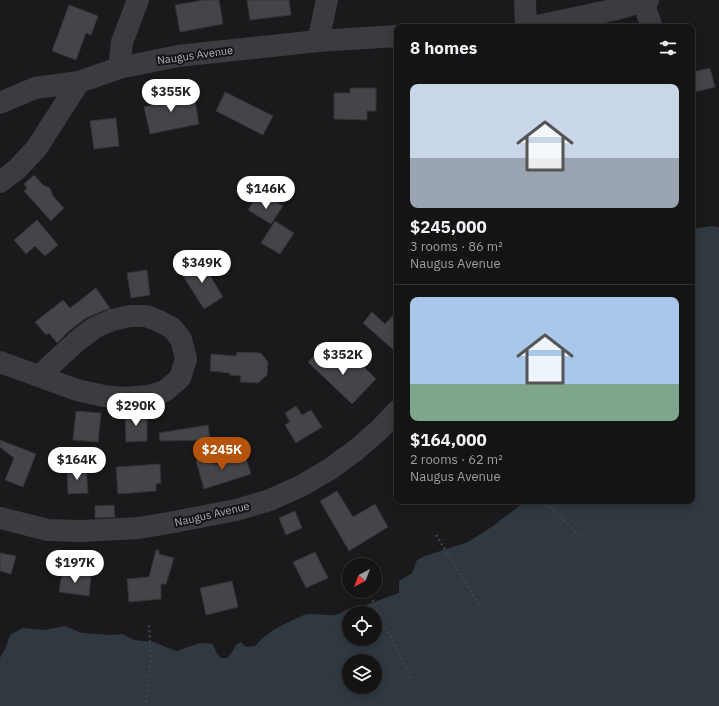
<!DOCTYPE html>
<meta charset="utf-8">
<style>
:root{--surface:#141415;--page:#1d1d1e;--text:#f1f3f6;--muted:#9d9ea0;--line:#333334;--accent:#b45309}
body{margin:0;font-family:"IBM Plex Sans",sans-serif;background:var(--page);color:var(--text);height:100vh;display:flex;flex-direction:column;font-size:15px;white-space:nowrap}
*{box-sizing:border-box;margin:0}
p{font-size:13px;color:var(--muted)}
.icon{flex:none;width:22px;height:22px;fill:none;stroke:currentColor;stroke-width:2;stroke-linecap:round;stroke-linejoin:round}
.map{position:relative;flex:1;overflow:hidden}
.sheet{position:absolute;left:394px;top:24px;width:301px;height:480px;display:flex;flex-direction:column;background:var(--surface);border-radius:8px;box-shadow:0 2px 10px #0003,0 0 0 1px var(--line)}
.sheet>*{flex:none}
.needle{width:26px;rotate:222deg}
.controls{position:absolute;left:342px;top:558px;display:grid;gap:8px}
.controls a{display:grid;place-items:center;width:40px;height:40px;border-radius:50%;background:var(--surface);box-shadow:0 2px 10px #0003,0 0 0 1px var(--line);font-size:20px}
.price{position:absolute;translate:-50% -34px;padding:0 9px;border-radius:14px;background:#fff;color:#222;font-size:13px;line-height:26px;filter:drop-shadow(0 1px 2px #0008)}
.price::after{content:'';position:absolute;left:50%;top:24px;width:12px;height:9px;margin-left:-6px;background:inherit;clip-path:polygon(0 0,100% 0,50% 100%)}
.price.current{background:var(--accent);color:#fff}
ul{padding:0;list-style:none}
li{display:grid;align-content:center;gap:8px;height:212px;padding:0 16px}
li+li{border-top:1px solid var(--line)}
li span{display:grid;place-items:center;height:124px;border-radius:8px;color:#555}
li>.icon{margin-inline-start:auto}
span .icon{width:72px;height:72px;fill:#fffc;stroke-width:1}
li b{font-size:17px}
h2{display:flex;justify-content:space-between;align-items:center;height:48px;padding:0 16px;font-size:17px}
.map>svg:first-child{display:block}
.water{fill:#303840;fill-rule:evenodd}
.building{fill:#444549;stroke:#343438}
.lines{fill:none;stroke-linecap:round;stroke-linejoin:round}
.path{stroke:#414348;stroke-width:2.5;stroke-dasharray:2 3;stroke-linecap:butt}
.minor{stroke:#3b3c41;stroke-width:22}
.labels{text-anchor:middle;stroke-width:4;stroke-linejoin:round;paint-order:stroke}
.street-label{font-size:11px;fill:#adb1bb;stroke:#151517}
</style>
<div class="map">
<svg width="719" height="706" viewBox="0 0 719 706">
<rect width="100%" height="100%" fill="#1a1a1c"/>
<path class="water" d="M711,226L719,227V706H0V658L6,647L10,635L22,628L44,630L65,626L82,633L110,635L122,634L134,640L154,642L168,648L177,651L188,647L200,643L213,644L216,652L221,658H227L232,652L236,645L241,642L246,647L255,646C267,632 277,628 293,620C298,618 302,615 307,614C316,613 326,616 335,615C341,614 341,612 346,610C351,607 358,608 364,609L368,604L399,593V581L412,573L417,560L425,556L468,542L493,526L526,501H692V229ZM349,613H375V639H349ZM349,661H375V687H349Z"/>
<g class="building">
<path d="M204,0H219L223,24L180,32L175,5Z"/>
<path d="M247,0H289L291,15L250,20Z"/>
<path d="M69,5L98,16L91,35L86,33L76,60L52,51Z"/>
<path d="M710,68L715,87L695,92L692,80V72Z"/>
<path d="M350,88H376V111H367V120L334,119V93H350Z"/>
<path d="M225,92L273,116L263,135L216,111Z"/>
<path d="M180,93L181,98L194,95L199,124L150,134L144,107L153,105L152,99Z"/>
<path d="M116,118L119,146L94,149L90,121Z"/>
<path d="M34,175L43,185L50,188L53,196L64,208L51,221L24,191L27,188L24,184Z"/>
<path d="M254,200H273L283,206L271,224L248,210Z"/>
<path d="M37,220L58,245L45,256L35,246L26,254L14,240Z"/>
<path d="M275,221L294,233L280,254L261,243Z"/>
<path d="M200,259L223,297L204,309L180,271Z"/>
<path d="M147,270L150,295L131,298L127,273Z"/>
<path d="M96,288L110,308L86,318L68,332L57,343L49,333L46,335L35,322L63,300L70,308Z"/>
<path d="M397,311V353L363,323L372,312L385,324Z"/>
<path d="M322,348L345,370L356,359L376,379L352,404L308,362Z"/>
<path d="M237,352L261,353L268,362L267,375L258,383L240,382L241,376L230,375V373L210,371L211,354L236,356Z"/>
<path d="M296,406L302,415L311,410L322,427L296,443L285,425L290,422L285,413Z"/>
<path d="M76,411L101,413L98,442L73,440Z"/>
<path d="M125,412H147V441L126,442Z"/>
<path d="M208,425L210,440L160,441L159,433Z"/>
<path d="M0,440L36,454L23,487L5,480L14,458L0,447Z"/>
<path d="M245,455L251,474L204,489L196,461L214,459L215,465Z"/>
<path d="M160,464L161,483L156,484V491L118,494L116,467Z"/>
<path d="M86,467L88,493L68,494L67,468Z"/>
<path d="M337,491L353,517L375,504L388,527L349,551L320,501Z"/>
<path d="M114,505L115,517L95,518V506Z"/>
<path d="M295,511L302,528L286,535L279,518Z"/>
<path d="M156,550H159V554L174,558L166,584H161V599L129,602L127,579L149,577Z"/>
<path d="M315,552L328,578L306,588L293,562Z"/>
<path d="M0,553L16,556L11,574L0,571Z"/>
<path d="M62,572L91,576L89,596L59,592Z"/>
<path d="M232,581L238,607L206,615L200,588Z"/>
</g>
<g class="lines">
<g class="path">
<path d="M541,501L551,508L582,538"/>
<path d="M436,535L482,609"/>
<path d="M368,591L413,682"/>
<path d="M146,702L151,659L149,624"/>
</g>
<g class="minor">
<path d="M525,0L526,27"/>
<path d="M643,2L652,27"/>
<path d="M532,27L617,9L648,0"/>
<path d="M318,41L327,0"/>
<path d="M119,68L122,42L138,0"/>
<path d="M0,103L35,88L79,82L119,68L178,56L318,41L397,36"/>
<path d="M0,182L16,170L36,149L79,82"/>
<path d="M0,362L77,390L104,396L124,398L149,396L165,391L180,378L186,359L181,339L172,328L159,321L146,316H130L112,320L94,328L76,342L39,376"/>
<path d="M0,518L48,530L81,531L139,528L174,522L236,510L270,500L301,486L330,469L356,450L379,430L397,411"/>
</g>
</g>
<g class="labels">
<g class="street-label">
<text transform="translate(195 55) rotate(-8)" y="4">Naugus Avenue</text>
<text transform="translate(212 514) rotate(-13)" y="4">Naugus Avenue</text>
</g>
</g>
</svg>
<div class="controls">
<a><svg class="needle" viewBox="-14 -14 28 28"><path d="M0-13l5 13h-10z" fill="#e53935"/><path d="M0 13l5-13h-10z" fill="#9d9ea0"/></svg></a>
<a><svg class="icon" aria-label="locate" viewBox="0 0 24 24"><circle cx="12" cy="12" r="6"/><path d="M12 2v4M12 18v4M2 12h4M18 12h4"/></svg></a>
<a><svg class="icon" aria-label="layers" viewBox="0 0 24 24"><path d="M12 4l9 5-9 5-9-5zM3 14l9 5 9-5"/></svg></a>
</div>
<b class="price" style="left:171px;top:113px">$355K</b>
<b class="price" style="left:266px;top:210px">$146K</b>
<b class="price" style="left:202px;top:284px">$349K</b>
<b class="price" style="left:343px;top:376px">$352K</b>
<b class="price" style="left:136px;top:427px">$290K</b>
<b class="price current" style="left:222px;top:471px">$245K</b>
<b class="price" style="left:77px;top:481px">$164K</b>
<b class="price" style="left:75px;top:584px">$197K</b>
<section class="sheet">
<h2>8 homes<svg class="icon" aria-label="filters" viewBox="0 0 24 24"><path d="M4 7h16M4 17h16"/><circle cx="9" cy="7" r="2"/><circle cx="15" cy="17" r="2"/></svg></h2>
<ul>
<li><span style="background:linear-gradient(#c9d6e8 60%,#9aa5b1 0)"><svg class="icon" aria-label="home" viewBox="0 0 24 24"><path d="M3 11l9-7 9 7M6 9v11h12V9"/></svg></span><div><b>$245,000</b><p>3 rooms · 86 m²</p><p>Naugus Avenue</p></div></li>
<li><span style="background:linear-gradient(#a9c7e8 70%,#7fa58c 0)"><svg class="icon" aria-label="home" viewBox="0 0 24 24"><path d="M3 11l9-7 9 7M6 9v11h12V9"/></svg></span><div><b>$164,000</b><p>2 rooms · 62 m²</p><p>Naugus Avenue</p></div></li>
</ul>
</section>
</div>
